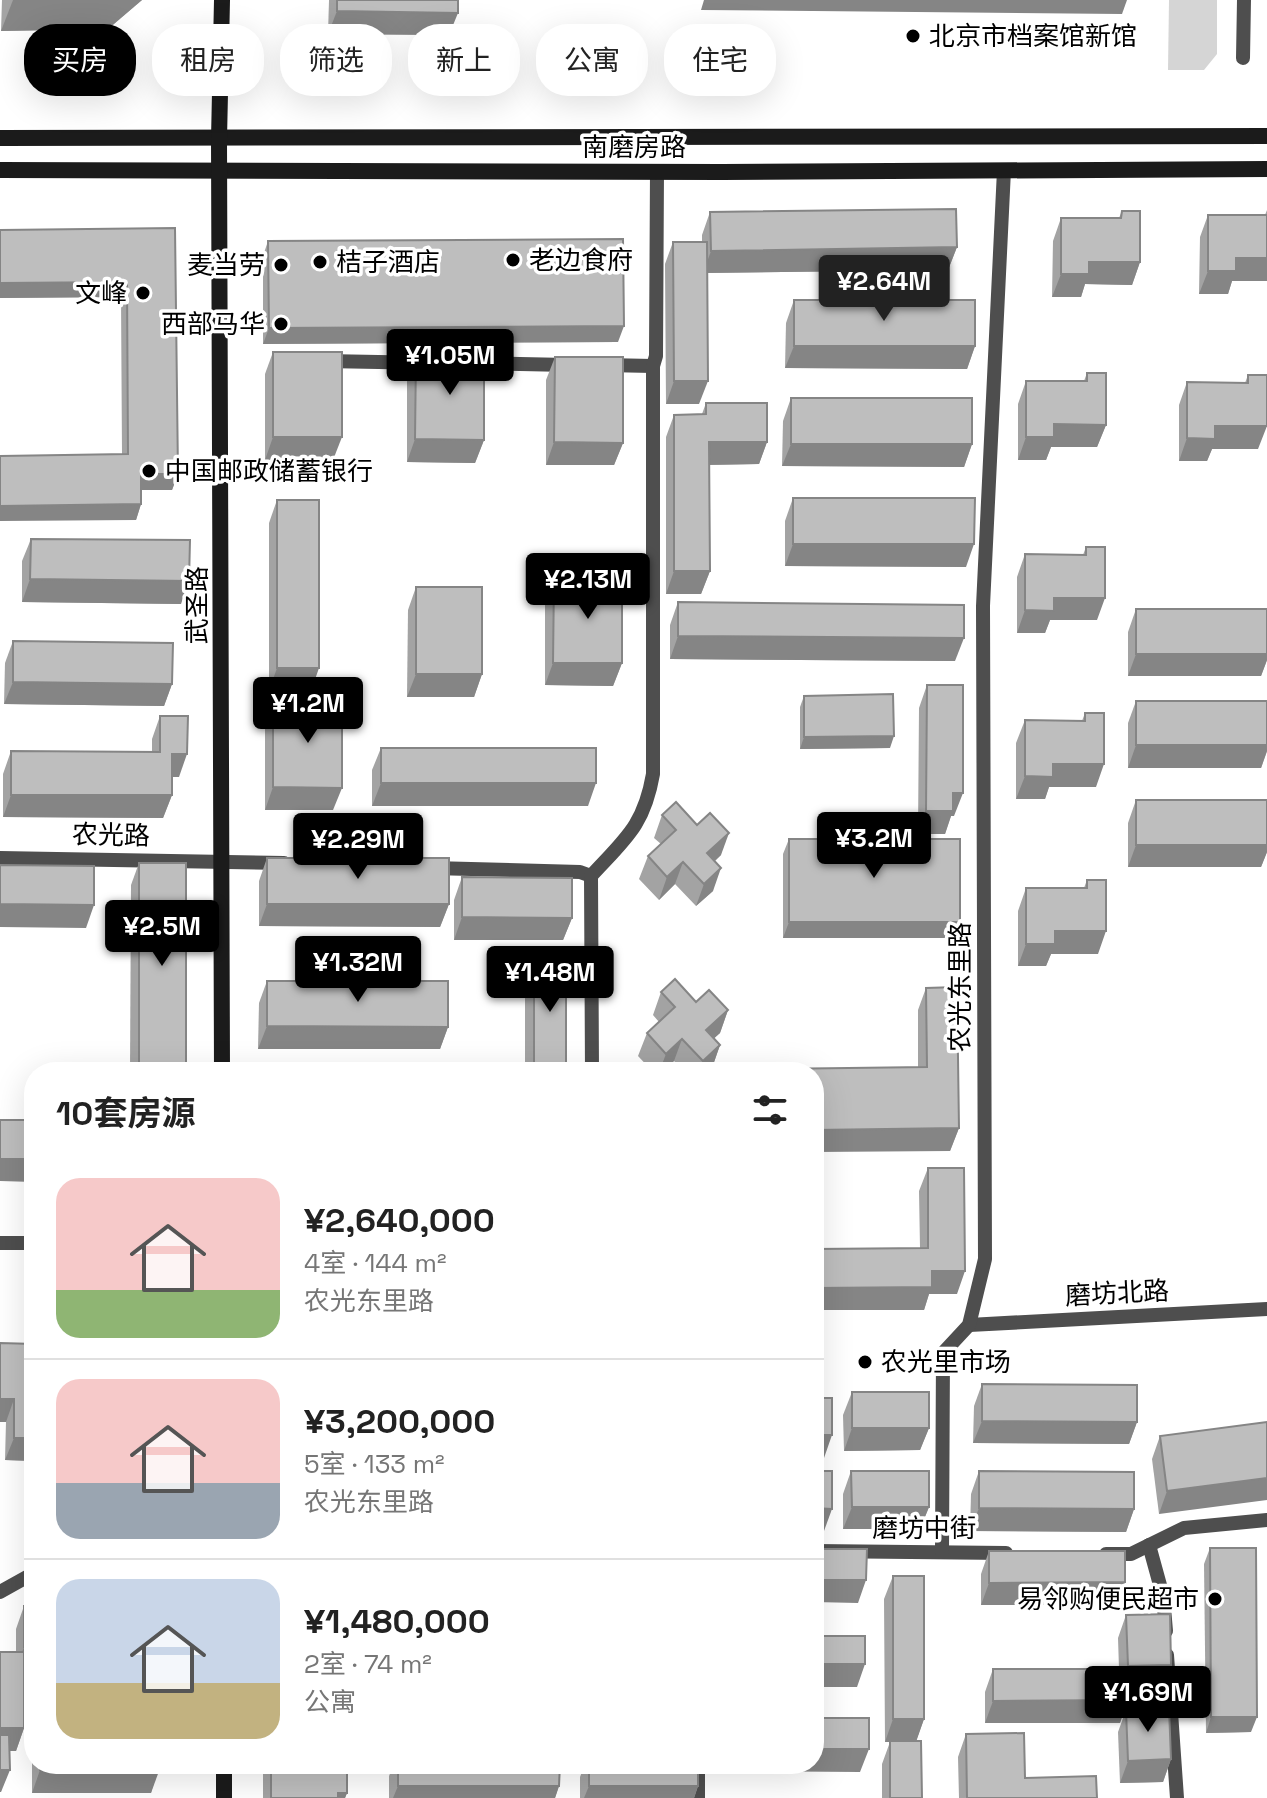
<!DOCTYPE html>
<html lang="zh">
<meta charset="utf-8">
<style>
:root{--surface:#fff;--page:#f2f2f2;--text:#222;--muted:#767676;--line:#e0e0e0;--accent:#000}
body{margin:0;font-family:"Space Grotesk","Noto Sans SC",sans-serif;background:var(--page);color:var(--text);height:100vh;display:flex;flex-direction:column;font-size:30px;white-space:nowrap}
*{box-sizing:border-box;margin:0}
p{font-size:26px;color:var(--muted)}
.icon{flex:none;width:44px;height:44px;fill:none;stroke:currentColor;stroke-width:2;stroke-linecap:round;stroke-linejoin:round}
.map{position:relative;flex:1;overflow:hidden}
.side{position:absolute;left:24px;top:1062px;width:800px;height:712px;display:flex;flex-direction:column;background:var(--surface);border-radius:32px;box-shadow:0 8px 32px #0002}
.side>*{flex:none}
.top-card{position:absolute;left:24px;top:24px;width:800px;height:72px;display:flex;gap:16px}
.price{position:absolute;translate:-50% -68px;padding:0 18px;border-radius:8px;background:var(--accent);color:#fff;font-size:26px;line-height:52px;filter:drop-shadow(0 2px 4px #0008)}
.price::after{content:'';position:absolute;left:50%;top:48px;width:24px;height:18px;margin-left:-12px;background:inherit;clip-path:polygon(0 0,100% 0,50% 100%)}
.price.current{background:#222;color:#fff}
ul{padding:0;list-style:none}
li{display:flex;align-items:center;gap:24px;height:200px;padding:0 32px}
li+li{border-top:2px solid var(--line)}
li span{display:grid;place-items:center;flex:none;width:224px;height:160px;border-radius:24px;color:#555}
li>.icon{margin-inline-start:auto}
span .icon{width:96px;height:96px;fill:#fffc;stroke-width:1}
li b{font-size:34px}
h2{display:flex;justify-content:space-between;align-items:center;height:96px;padding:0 32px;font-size:34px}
.pill{padding:0 28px;border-radius:32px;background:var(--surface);box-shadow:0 8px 32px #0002;font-size:28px;line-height:72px}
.pill.current{background:var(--accent);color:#fff}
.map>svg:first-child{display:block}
.green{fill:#d5d5d5}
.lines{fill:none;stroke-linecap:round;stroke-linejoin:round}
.street{stroke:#4e4e4e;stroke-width:14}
.secondary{stroke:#1b1b1b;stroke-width:16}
.wall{fill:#a3a3a3}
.shaded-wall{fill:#858585}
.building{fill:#bebebe;stroke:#858585;stroke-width:2}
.poi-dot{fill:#000;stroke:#fff;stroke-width:3}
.labels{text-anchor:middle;stroke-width:7;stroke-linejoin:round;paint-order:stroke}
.poi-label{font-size:26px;fill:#000;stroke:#fff;text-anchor:start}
.street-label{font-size:26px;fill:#000;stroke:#fff}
</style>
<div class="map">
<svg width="1267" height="1798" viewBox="0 0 1267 1798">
<rect width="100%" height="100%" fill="#fff"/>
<path class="green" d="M1169,0H1217V54L1204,70H1168Z"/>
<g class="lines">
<g class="street">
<path d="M1243,58L1244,0"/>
<path d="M325,361L432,363"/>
<path d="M465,363L568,365"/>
<path d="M605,365L653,366"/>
<path d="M0,858L284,863"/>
<path d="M432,868L580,872L591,876"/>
<path d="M592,1072L591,876C625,839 644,826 653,774V366L656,356L657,171"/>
<path d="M0,1243H34"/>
<path d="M969,1325L1267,1309"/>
<path d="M1149,1545L1163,1596L1166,1631"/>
<path d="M814,1551L1006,1553"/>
<path d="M942,1552L943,1353L969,1325L985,1259L983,606L1004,170"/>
<path d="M1106,1554H1131L1184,1528L1267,1520"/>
<path d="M0,1592L34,1573"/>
<path d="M1167,1655L1177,1798"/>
<path d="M698,1764V1798"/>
</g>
<g class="secondary">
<path d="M0,138L1267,136"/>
<path d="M0,170L722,172L1267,169"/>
<path d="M222,1072L219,139L222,0"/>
<path d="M224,1764V1798"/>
</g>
</g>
<g class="wall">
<path d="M2,0H142L108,29L1,31Z"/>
<path d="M329,0H458L449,35L328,34Z"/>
<path d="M1267,210V281H1232L1228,294H1199L1200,237L1208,215H1265Z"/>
<path d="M1122,211L1140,262L1132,285L1085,284L1081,297H1052L1053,241L1061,218H1119Z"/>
<path d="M710,212L957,247L948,270L707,273L699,404H666L665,264L673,242H702V235Z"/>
<path d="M175,228L178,474L172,490H141V504L136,520L122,455L121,297L0,298V230Z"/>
<path d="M268,241L618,342L263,344V256Z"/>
<path d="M794,300L975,346L967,369L785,368L786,323Z"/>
<path d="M273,352L333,460H265V374Z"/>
<path d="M416,355L484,440L475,463L407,462V377Z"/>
<path d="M555,357L623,443L614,465H546V380Z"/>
<path d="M1087,373L1106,425L1097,447H1051L1046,460H1018V404L1026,381H1084Z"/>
<path d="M1248,375L1258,449H1212L1207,461H1179V405L1187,382L1245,383Z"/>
<path d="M791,398L972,444L964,467L782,466L783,421Z"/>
<path d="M706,403L767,442L759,464L709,465L710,571L701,594H666V437L674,415L702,414Z"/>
<path d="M793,498L966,567L785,566V521Z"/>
<path d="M277,500L311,691H269V523Z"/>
<path d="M31,539L181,604L22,602V561Z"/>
<path d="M1086,547L1097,620H1050L1045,633H1017V577L1025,554L1083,555Z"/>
<path d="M554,578L622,663L613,686L545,685V600Z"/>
<path d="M416,587L482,674L474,697H407L408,610Z"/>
<path d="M678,602L955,661L670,659V625Z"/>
<path d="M1136,609H1267V660L1261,676H1128V632Z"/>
<path d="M13,641L172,684L164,706L4,704L5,663Z"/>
<path d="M927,685L954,816H951L945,834H918L919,708Z"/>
<path d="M804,696L890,748L800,749V707Z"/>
<path d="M1136,701H1267V751L1261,768H1128V723Z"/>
<path d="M273,702L333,810H265V725Z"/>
<path d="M1085,713L1096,787H1049L1045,799H1016V743L1025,720L1082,721Z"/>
<path d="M160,716L179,777H172V795L163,818L3,817V774L11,751L152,752V739Z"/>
<path d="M381,748L588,806H372V770Z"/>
<path d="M1136,800H1267V852L1261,867H1128V823Z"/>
<path d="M662,815L721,855L715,861L713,891L696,906L675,884L659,900L639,879L648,856L661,844L654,838Z"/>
<path d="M789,839L960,922L955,938H783V854Z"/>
<path d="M267,858L449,904L440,927L259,926V881Z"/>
<path d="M139,863L186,1072H130L131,885Z"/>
<path d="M462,877L572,918L563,940H454V900Z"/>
<path d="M1087,880L1098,954H1051L1046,966H1018V911L1026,888H1084Z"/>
<path d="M534,957L566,1072H525V980Z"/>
<path d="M267,981L448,1027L440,1049H258L259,1003Z"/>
<path d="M926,988L959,1128L950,1151L814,1072H769L770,1069L918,1067V1010Z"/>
<path d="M661,992L728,1010L720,1033L714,1038L720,1045L712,1068L707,1072H684L674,1061L662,1072H653L638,1056L647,1033L659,1022L653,1015Z"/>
<path d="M928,1168L957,1294H929L924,1310H814V1249L920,1248L919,1191Z"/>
<path d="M0,1343L34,1461L5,1460L6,1422H0Z"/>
<path d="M982,1384L1137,1422L1129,1444L973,1443L974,1406Z"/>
<path d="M852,1392L929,1428L920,1450L844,1451L843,1415Z"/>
<path d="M1267,1422L1159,1514L1152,1459L1160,1436Z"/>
<path d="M851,1471L929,1507L920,1529H843V1494Z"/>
<path d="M979,1471L1134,1509L1126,1532L970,1531L971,1494Z"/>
<path d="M1210,1548L1251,1732L1206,1733L1204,1564Z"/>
<path d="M989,1551L1125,1582L1116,1605H981V1574Z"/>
<path d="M893,1576L924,1719L916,1741L922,1798H882V1764L890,1742H885L884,1599Z"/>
<path d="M24,1606H34V1669H24V1728L16,1751H9L1,1792H0V1652H16V1629Z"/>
<path d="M1126,1615L1163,1687L1128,1688L1120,1723H985V1692L993,1669H1119L1118,1638Z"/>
<path d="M1126,1710L1171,1759L1163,1782L1120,1783L1118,1732Z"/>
<path d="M966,1734L1025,1778L1097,1798H959L958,1757Z"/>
<path d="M34,1745V1764H159L151,1793H32V1750Z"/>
<path d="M265,1764H347V1793L345,1798H263V1770Z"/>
<path d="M394,1764H560L559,1786L555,1798H389V1776Z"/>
<path d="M585,1764H698V1786L694,1798H580V1777Z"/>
</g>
<g class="shaded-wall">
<path d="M13,0H142L108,29L1,31Z"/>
<path d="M704,0H1127L1122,14L701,10Z"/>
<path d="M337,11L458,13L449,35L328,34Z"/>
<path d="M957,247L948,270L703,273L711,251Z"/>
<path d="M1236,258H1267V281H1232L1228,294H1199L1208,271Z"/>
<path d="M1089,262H1140L1132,285L1085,284L1081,297H1052L1061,274Z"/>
<path d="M127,282L121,297L0,298V283Z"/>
<path d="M624,326L618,342L263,344L269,328Z"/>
<path d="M794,346H975L967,369L785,368Z"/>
<path d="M674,381H708L699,404H666Z"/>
<path d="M1054,424L1106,425L1097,447H1051L1046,460H1018L1026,437Z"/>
<path d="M1215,426H1267L1258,449H1212L1207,461H1179L1187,438Z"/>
<path d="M273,437H342L333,460H265Z"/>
<path d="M415,439L484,440L475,463L407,462Z"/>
<path d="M554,442L623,443L614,465H546Z"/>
<path d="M709,442H767L759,464L701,465Z"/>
<path d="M791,444H972L964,467L782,466Z"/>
<path d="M141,474H178L172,490H135Z"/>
<path d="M141,504L136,520L0,521V506Z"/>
<path d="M793,544H974L966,567L785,566Z"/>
<path d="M674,571H710L701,594H666Z"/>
<path d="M30,579L189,581L181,604L22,602Z"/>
<path d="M1054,598H1105L1097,620H1050L1045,633H1017L1025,610Z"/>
<path d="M678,636L964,638L955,661L670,659Z"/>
<path d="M1136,654H1267V660L1261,676H1128Z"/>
<path d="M553,663H622L613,686L545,685Z"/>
<path d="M277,668H319L311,691H269Z"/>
<path d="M416,674H482L474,697H407Z"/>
<path d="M13,682L172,684L164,706L4,704Z"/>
<path d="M894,736L890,748L800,749L804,737Z"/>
<path d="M1136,745H1267V751L1261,768H1128Z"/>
<path d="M172,754H187L179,777H163Z"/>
<path d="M1053,764H1104L1096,787H1049L1045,799H1016L1025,776Z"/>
<path d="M381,783H596L588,806H372Z"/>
<path d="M273,787L342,788L333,810H265Z"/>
<path d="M953,793H963L954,816H951L945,834H918L926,811Z"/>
<path d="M11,795H172L163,818L3,817Z"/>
<path d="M729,833L721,855L699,875L707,853Z"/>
<path d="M1136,845H1267V852L1261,867H1128Z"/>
<path d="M683,862L675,884L659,900L667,877Z"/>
<path d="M721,868L713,891L696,906L704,884Z"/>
<path d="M0,904L94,905L86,928L0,927Z"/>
<path d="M267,904H449L440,927L259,926Z"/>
<path d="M462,917L572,918L563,940H454Z"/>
<path d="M789,922H960L955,938H783Z"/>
<path d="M1055,931H1106L1098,954H1051L1046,966H1018L1026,944Z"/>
<path d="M728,1010L720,1033L698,1053L706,1030Z"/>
<path d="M267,1026L448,1027L440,1049H258Z"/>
<path d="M682,1039L674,1061L662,1072H659L666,1054Z"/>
<path d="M720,1045L712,1068L707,1072H699L703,1061Z"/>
<path d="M959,1128L950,1151L814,1152V1130Z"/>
<path d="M0,1159H34V1182L0,1181Z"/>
<path d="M932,1271H965L957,1294H929L924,1310H814V1288Z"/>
<path d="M0,1399H14L6,1422H0Z"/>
<path d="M982,1421L1137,1422L1129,1444L973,1443Z"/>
<path d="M852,1428H929L920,1450L844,1451Z"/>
<path d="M814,1435H832L824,1458H814Z"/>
<path d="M14,1438H34V1461L5,1460Z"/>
<path d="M1267,1478V1500L1159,1514L1167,1491Z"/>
<path d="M852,1507H929L920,1529H843Z"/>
<path d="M814,1508L832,1509L824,1531H814Z"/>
<path d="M979,1508L1134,1509L1126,1532L970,1531Z"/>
<path d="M814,1580H866L858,1603L814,1602Z"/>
<path d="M1125,1582L1116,1605H981L989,1583Z"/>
<path d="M24,1647H34V1669H16Z"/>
<path d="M814,1664H865L857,1687H814Z"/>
<path d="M1171,1665L1163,1687L1120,1689L1128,1666Z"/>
<path d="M1128,1700L1120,1723H985L993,1701Z"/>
<path d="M1211,1717H1257L1251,1732L1206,1733Z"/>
<path d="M893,1719H924L916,1742H885Z"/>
<path d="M0,1728H24L16,1751H0Z"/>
<path d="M814,1749H869L860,1772L717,1771L719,1764H814Z"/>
<path d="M1171,1759L1163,1782L1120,1783L1128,1761Z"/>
<path d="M0,1770H10L1,1792H0Z"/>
<path d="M40,1770L159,1771L151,1793H32Z"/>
<path d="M398,1786H559L555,1798H393Z"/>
<path d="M589,1786H698L694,1798H584Z"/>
<path d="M338,1793H347L345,1798H336Z"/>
</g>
<g class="building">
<path d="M337,0H458V13L337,11Z"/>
<path d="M956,209L957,247L711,251L710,212Z"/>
<path d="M1122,211H1140V262H1089V274H1061V218H1121Z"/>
<path d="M1208,215H1267V258H1236V271H1208Z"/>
<path d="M175,228L178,474H141V504L0,506V456L128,454L127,282L0,283V230Z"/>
<path d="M623,239L624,326L269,328L268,241Z"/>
<path d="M673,242H707L708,381H674Z"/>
<rect x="794" y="300" width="181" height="46"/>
<rect x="273" y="352" width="69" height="85"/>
<path d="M416,355H484V440L415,439Z"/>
<path d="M555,357H623V443L554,442Z"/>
<path d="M1087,373H1106V425L1054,424V437H1026V381H1087Z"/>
<path d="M1248,375H1267V426H1215V439L1187,438V382L1248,383Z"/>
<rect x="791" y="398" width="181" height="46"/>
<path d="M706,403H767V442H709L710,571H674V415L706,414Z"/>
<path d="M793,498H975L974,544H793Z"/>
<rect x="277" y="500" width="42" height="168"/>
<path d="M31,539L190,540L189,581L30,579Z"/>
<path d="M1086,547H1105V598H1054V611L1025,610V554L1086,555Z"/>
<path d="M554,578H622V663H553Z"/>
<rect x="416" y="587" width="66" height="87"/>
<path d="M678,602L964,605V638L678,636Z"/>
<rect x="1136" y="609" width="131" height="45"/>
<path d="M13,641L173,643L172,684L13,682Z"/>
<path d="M927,685H963V793H953V811H926Z"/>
<path d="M893,694L894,736L804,737V696Z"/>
<rect x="1136" y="701" width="131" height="44"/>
<path d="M273,702L342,703V788L273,787Z"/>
<path d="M1085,713H1104V764H1053V777L1025,776V720L1085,721Z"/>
<path d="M160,716H188L187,754H172V795H11V751L160,752Z"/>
<rect x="381" y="748" width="215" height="35"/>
<rect x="1136" y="800" width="131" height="45"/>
<path d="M676,802L697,825L710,813L729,833L707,853L721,868L704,884L683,862L667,877L648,856L676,830L662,815Z"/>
<rect x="789" y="839" width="171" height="83"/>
<rect x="267" y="858" width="182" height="46"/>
<rect x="139" y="863" width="47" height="209"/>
<path d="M0,865L94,866V905L0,904Z"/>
<path d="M462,877L572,878V918L462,917Z"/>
<path d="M1087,880H1106V931H1055V944H1026V888H1087Z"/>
<rect x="534" y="957" width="32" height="115"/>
<path d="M675,979L696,1002L709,990L728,1010L706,1030L720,1045L703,1061L682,1039L666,1054L647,1033L675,1007L661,992Z"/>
<path d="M267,981H448V1027L267,1026Z"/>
<path d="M957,987L959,1128L814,1130V1072H770V1069L927,1067L926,988Z"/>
<rect x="0" y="1120" width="34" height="39"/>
<path d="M928,1168H964L965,1271H932V1287L814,1288V1249L928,1248Z"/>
<path d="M0,1343L34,1344V1438H14V1399H0Z"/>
<path d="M982,1384L1137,1385V1422L982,1421Z"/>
<rect x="852" y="1392" width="77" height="36"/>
<rect x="814" y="1398" width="18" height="37"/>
<path d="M1267,1422V1478L1167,1491L1160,1436Z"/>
<path d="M814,1471H832V1509L814,1508Z"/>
<path d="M851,1471H929V1507H852Z"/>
<path d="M979,1471L1134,1472V1509L979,1508Z"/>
<path d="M1210,1548H1256L1257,1717H1211Z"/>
<path d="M814,1549H867L866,1580H814Z"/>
<path d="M989,1551H1125V1582L989,1583Z"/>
<rect x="893" y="1576" width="31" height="143"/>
<rect x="24" y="1606" width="10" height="41"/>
<path d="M1170,1614L1171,1665L1128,1666L1126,1615Z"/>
<rect x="814" y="1636" width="51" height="28"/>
<rect x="0" y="1652" width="24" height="76"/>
<path d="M993,1669H1128V1700L993,1701Z"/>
<path d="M1169,1708L1171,1759L1128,1761L1126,1710Z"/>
<rect x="814" y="1718" width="55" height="31"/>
<path d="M1024,1733L1025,1778L1096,1776L1097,1798H967L966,1734Z"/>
<path d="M0,1735H9L10,1770H0Z"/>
<path d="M890,1741H921L922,1798H890Z"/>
<path d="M40,1764H159V1771L40,1770Z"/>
<path d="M271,1764H347V1793H338V1798H271Z"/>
<path d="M398,1764H560L559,1786H398Z"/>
<rect x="589" y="1764" width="109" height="22"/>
</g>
<g class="poi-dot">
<circle cx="913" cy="36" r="8"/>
<circle cx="513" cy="260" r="8"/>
<circle cx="320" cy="262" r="8"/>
<circle cx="281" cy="265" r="8"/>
<circle cx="143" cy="293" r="8"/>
<circle cx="281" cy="324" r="8"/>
<circle cx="149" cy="471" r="8"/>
<circle cx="865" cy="1362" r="8"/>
<circle cx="1215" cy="1599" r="8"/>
</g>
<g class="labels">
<g class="poi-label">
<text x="929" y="45">北京市档案馆新馆</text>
<text x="529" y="269">老边食府</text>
<text x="336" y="271">桔子酒店</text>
<text x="265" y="274" text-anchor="end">麦当劳</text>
<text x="127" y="302" text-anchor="end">文峰</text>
<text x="265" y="333" text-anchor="end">西部马华</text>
<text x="165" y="480">中国邮政储蓄银行</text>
<text x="881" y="1371">农光里市场</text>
<text x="1199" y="1608" text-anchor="end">易邻购便民超市</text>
</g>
<g class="street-label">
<text x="634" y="156">南磨房路</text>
<text transform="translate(197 605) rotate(-90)" y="9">武圣路</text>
<text transform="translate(111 835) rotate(1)" y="9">农光路</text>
<text transform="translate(960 987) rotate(-90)" y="9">农光东里路</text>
<text transform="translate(1117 1293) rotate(-3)" y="9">磨坊北路</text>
<text x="924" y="1537">磨坊中街</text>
</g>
</g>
</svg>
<b class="price current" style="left:884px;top:323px">¥2.64M</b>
<b class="price" style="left:450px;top:397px">¥1.05M</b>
<b class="price" style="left:588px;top:621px">¥2.13M</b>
<b class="price" style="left:308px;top:745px">¥1.2M</b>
<b class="price" style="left:874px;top:880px">¥3.2M</b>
<b class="price" style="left:358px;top:881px">¥2.29M</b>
<b class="price" style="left:162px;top:968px">¥2.5M</b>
<b class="price" style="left:358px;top:1004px">¥1.32M</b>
<b class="price" style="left:550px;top:1014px">¥1.48M</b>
<b class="price" style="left:1148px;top:1734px">¥1.69M</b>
<div class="top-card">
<a class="pill current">买房</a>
<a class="pill">租房</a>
<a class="pill">筛选</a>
<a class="pill">新上</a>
<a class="pill">公寓</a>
<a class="pill">住宅</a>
</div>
<section class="side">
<h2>10套房源<svg class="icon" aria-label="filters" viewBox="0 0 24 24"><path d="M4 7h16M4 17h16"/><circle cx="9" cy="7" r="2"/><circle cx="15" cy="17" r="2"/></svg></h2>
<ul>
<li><span style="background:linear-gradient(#f6c9c9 70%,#8fb573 0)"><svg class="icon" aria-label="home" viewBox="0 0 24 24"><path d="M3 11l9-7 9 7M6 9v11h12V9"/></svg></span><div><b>¥2,640,000</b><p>4室 · 144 m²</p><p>农光东里路</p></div></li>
<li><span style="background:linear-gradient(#f6c9c9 65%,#9aa5b1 0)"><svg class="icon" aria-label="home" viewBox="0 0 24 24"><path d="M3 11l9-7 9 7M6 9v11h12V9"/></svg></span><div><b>¥3,200,000</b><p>5室 · 133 m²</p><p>农光东里路</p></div></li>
<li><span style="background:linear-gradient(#c9d6e8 65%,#c2b280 0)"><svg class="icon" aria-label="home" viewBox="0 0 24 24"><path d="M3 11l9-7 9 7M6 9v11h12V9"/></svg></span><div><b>¥1,480,000</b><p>2室 · 74 m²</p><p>公寓</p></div></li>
</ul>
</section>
</div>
